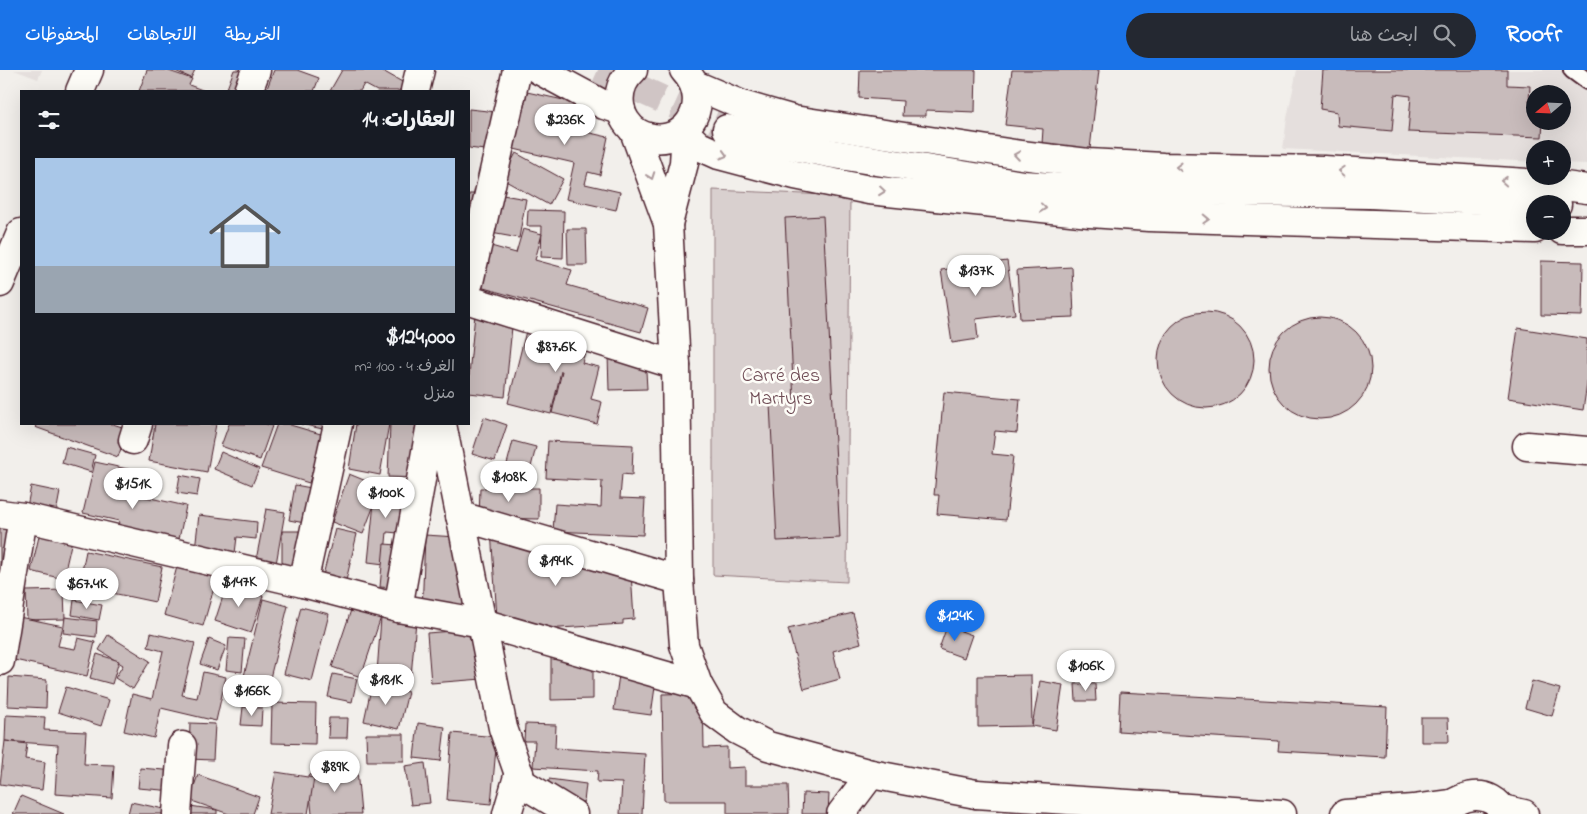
<!DOCTYPE html>
<html lang="ar">
<meta charset="utf-8">
<style>
:root{--surface:#171b24;--page:#242831;--text:#f1f3f6;--muted:#9ea1a6;--accent:#1a73e8}
body{margin:0;font-family:"Indie Flower","Playpen Sans Arabic",sans-serif;background:var(--page);color:var(--text);direction:rtl;height:100vh;display:flex;flex-direction:column;font-size:19px;white-space:nowrap}
*{box-sizing:border-box;margin:0}
p{font-size:16px;color:var(--muted)}
.icon{flex:none;width:28px;height:28px;fill:none;stroke:currentColor;stroke-width:2;stroke-linecap:round;stroke-linejoin:round}
.map{position:relative;flex:1;overflow:hidden;direction:ltr}
.panel{position:absolute;left:20px;top:20px;width:450px;height:335px;display:flex;flex-direction:column;background:var(--surface);border-radius:0px;box-shadow:0 5px 20px #0002;direction:rtl}
.panel>*{flex:none}
.needle{width:32px;rotate:251deg}
.buttons{position:absolute;left:1526px;top:15px;display:grid;gap:10px}
.buttons a{display:grid;place-items:center;width:45px;height:45px;border-radius:50%;background:var(--surface);box-shadow:0 5px 20px #0002;font-size:25px}
.price{position:absolute;translate:-50% -42px;padding:0 11px;border-radius:18px;background:#fff;color:#222;font-size:16px;line-height:32px;filter:drop-shadow(0 1px 2px #0008)}
.price::after{content:'';position:absolute;left:50%;top:30px;width:15px;height:11px;margin-left:-8px;background:inherit;clip-path:polygon(0 0,100% 0,50% 100%)}
.price.current{background:var(--accent);color:#fff}
ul{padding:0;list-style:none}
li{display:grid;align-content:center;gap:10px;height:265px;padding:0 15px}
li span{display:grid;place-items:center;height:155px;border-radius:0px;color:#555}
li>.icon{margin-inline-start:auto}
span .icon{width:90px;height:90px;fill:#fffc;stroke-width:1}
li b{font-size:21px}
h2{display:flex;justify-content:space-between;align-items:center;height:60px;padding:0 15px;font-size:21px}
header{display:flex;align-items:center;gap:30px;box-sizing:border-box;height:70px;padding:0 25px;background:var(--accent);color:#fff}
header strong{font-size:24px}
nav{display:flex;gap:28px;margin-inline-start:auto;font-size:18px}
.search{width:350px;height:45px;background:var(--page);display:flex;align-items:center;gap:12px;box-sizing:border-box;padding:0 18px;border-radius:28px;color:var(--muted);font-size:19px}
.map>svg:first-child{display:block}
.built{fill:#e5dfdd;fill-rule:evenodd}
.green{fill:#d9d0cf;stroke:#92787d}
.building{fill:#c8bbbb;stroke:#4a1f2b}
.lines{fill:none;stroke-linecap:round;stroke-linejoin:round}
.minor-tunnel{stroke:#d0c5c5;stroke-width:28;stroke-dasharray:28 14;stroke-linecap:butt}
.service-casing{stroke:#4a1f2b;stroke-width:20}
.minor-casing{stroke:#4a1f2b;stroke-width:31}
.tertiary-casing{stroke:#4a1f2b;stroke-width:31}
.secondary-casing{stroke:#4a1f2b;stroke-width:31}
.service{stroke:#fdfcf7;stroke-width:16}
.minor{stroke:#fdfcf7;stroke-width:28}
.tertiary{stroke:#fdfcf7;stroke-width:28}
.secondary{stroke:#fdfcf7;stroke-width:28}
.oneway{stroke:#ac999b}
.labels{text-anchor:middle;stroke-width:5;stroke-linejoin:round;paint-order:stroke}
.park-label{font-size:20px;fill:#6e4b54;stroke:#fdfcf7}
</style>
<header>
<strong>Roofr</strong>
<div class="search"><svg class="icon" aria-label="search" viewBox="0 0 24 24"><circle cx="10" cy="10" r="6"/><path d="M15 15l6 6"/></svg>ابحث هنا</div>
<nav><a>الخريطة</a><a>الاتجاهات</a><a>المحفوظات</a></nav>
</header>
<div class="map">
<svg width="1587" height="744" viewBox="0 0 1587 744">
<rect width="100%" height="100%" fill="#f2efeb"/>
<filter id="ink" filterUnits="userSpaceOnUse"><feTurbulence type="fractalNoise" baseFrequency=".02" numOctaves="2"/><feDisplacementMap in="SourceGraphic" scale="10" xChannelSelector="R" yChannelSelector="G"/><feConvolveMatrix kernelMatrix="1 2 1 2 8 2 1 2 1" color-interpolation-filters="sRGB"/></filter>
<g filter="url(#ink)">
<g class="built">
<path d="M14,0H42L38,9Z"/>
<path d="M1297,0H1587V94L1563,93L1562,79H1535V92L1283,79L1287,48ZM1535,24H1562V51H1535Z"/>
</g>
<path class="green" d="M713,120L850,126L847,512L713,505Z"/>
<g class="building">
<path d="M147,0H166L192,9L189,15L205,21H139Z"/>
<path d="M173,0H195L191,8Z"/>
<path d="M234,0H251L244,21H226Z"/>
<path d="M274,0H297L319,8L314,21H266Z"/>
<path d="M342,0H381L404,13L399,21H377L364,14L360,21H330Z"/>
<path d="M860,0H976L975,42L926,40V46H902L903,31L859,28Z"/>
<path d="M1012,0H1099L1090,79L1042,74L1043,59L1005,55Z"/>
<path d="M1323,0H1507V15L1530,16L1529,32H1535V51H1543L1542,67L1408,62L1411,26L1395,24L1392,61L1338,56L1337,42L1320,39Z"/>
<path d="M527,22L577,33L572,59L608,67L600,105L588,102L585,114L620,122L616,140L566,129L574,93L514,79Z"/>
<path d="M469,39L497,42L492,81L469,78Z"/>
<path d="M516,83L563,109L549,135L502,109Z"/>
<path d="M469,124H476V147L469,146Z"/>
<path d="M497,124L526,129L519,168L491,163Z"/>
<path d="M528,140L564,141L563,188L541,187L542,156H527Z"/>
<path d="M823,146L840,468L777,471L770,334L794,333L785,148Z"/>
<path d="M523,159L542,164L535,190L572,200L567,215L648,238L641,262L480,217L491,176L516,183Z"/>
<path d="M567,159H586L587,195H568Z"/>
<path d="M1007,191L1015,244L976,249L978,269L952,273L941,200Z"/>
<path d="M1541,191L1583,192L1582,246L1541,245Z"/>
<path d="M1072,197L1074,247L1020,249L1017,200Z"/>
<circle cx="1206" cy="290" r="48"/>
<path d="M475,244L513,247L505,327L469,323V305Z"/>
<circle cx="1320" cy="298" r="51"/>
<path d="M529,249L590,264L582,293L599,297L591,329L602,332L597,354L552,343L562,301H561L551,344L508,333Z"/>
<path d="M1518,258L1587,269V314L1583,340L1508,328Z"/>
<path d="M645,284L647,319L609,320L608,285Z"/>
<path d="M944,322L1020,329L1017,363L995,361L992,384L1013,386L1006,450L937,444L939,425H934Z"/>
<path d="M484,347L507,355L495,391L472,384Z"/>
<path d="M37,354H113L128,359L118,387L35,357Z"/>
<path d="M155,354H216L207,402L149,391Z"/>
<path d="M229,354H265L272,356L260,390L221,376Z"/>
<path d="M277,354H287L324,365L309,413L261,398Z"/>
<path d="M301,354H332L331,361Z"/>
<path d="M356,354H389L380,405L349,399Z"/>
<path d="M390,354L421,355L419,408L388,407Z"/>
<path d="M513,371L536,377L530,401L507,394Z"/>
<path d="M548,371L633,375L632,405L622,404L620,428L645,429L643,465L553,461L555,434L601,437L602,411L546,408Z"/>
<path d="M66,377L95,385L91,402L62,393Z"/>
<path d="M221,382L259,399L252,415L214,399Z"/>
<path d="M95,392L132,400L128,423L186,436L176,483L116,469L119,451L83,443Z"/>
<path d="M349,404L381,417L363,464L332,452Z"/>
<path d="M180,405L200,409L197,426L177,423Z"/>
<path d="M376,413L405,416L402,443L410,464L387,462L384,494L368,492Z"/>
<path d="M295,415L322,420L315,455L289,450Z"/>
<path d="M31,416L60,422L56,443L27,437Z"/>
<path d="M480,418H539V449L479,448Z"/>
<path d="M266,439L285,442L276,494L256,490Z"/>
<path d="M199,445L257,452L256,469L237,467L235,483L195,479Z"/>
<path d="M0,456L28,466L0,507Z"/>
<path d="M335,459L357,464L345,515L322,509Z"/>
<path d="M282,461H308L307,514H282Z"/>
<path d="M491,461L546,463L548,493L630,488L634,549L623,550V554L498,562Z"/>
<path d="M40,462L72,470L63,509L31,501Z"/>
<path d="M425,465L473,468L469,544L422,542Z"/>
<path d="M384,474L398,475L394,518L380,517Z"/>
<path d="M86,481L162,497L155,532L79,516Z"/>
<path d="M178,493L218,504L203,556L164,545Z"/>
<path d="M227,514L263,526L251,563L215,551Z"/>
<path d="M64,520L65,549L27,550L26,521Z"/>
<path d="M263,529L288,536L268,616L243,610Z"/>
<path d="M74,530L102,535L99,550L72,545Z"/>
<path d="M301,537L329,544L312,611L284,604Z"/>
<path d="M352,537L381,547L361,607L332,597Z"/>
<path d="M853,543L861,573L833,581L840,609L804,619L788,559Z"/>
<path d="M19,547L63,556L58,576L75,579L78,568L95,572L87,606L10,589Z"/>
<path d="M65,547L97,551L96,567L63,563Z"/>
<path d="M381,548L416,551L411,606L377,603Z"/>
<path d="M947,556L972,565L964,588L939,579Z"/>
<path d="M478,559L482,609L431,613L427,563Z"/>
<path d="M151,563L195,573L182,625L197,628L203,602L226,607L216,651L161,638L154,668L124,661L132,624L152,629L163,581L148,577Z"/>
<path d="M108,565L150,591L133,619L115,608L123,595L99,580Z"/>
<path d="M229,568L245,569L242,602L226,600Z"/>
<path d="M209,569L226,576L217,600L200,594Z"/>
<path d="M593,576V629L551,630V577Z"/>
<path d="M97,584L119,591L112,614L90,608Z"/>
<path d="M620,598L657,603L651,645L614,640Z"/>
<path d="M333,604L357,609L352,632L328,627Z"/>
<path d="M1031,605L1032,656L978,657V606Z"/>
<path d="M9,607L47,610L46,638L8,636Z"/>
<path d="M1040,611L1063,615L1056,660L1032,656Z"/>
<path d="M1532,611L1560,619L1552,646L1525,638Z"/>
<path d="M372,614L408,622L399,659L364,651Z"/>
<path d="M1075,614H1095L1096,631H1076Z"/>
<path d="M66,617L109,630L101,656L58,642Z"/>
<path d="M1120,622L1387,637L1385,687L1278,681L1279,671L1118,661Z"/>
<path d="M703,623L704,678L727,677V698L745,697V715H788L789,744H727V731H664L662,624Z"/>
<path d="M272,633L316,634L315,674L271,673Z"/>
<path d="M243,637L262,638L261,656L241,655Z"/>
<path d="M6,645L45,647L44,660L86,662L84,694L114,695L112,728L55,724L58,675L5,671Z"/>
<path d="M329,648H348L347,668H328Z"/>
<path d="M1421,648H1448L1449,672H1421Z"/>
<path d="M190,653L215,654L213,690L189,689Z"/>
<path d="M418,653L445,657L441,691L414,688Z"/>
<path d="M525,654L556,655L555,678L645,684L642,744H620L622,713L597,712L598,701L533,697L535,671H524Z"/>
<path d="M452,663L497,667L491,734L447,730Z"/>
<path d="M366,664H404V691H367Z"/>
<path d="M5,671L27,674L25,689L45,692L42,720L0,714Z"/>
<path d="M425,693L430,733L411,735L405,696Z"/>
<path d="M140,698L176,701L174,721L138,718Z"/>
<path d="M357,700L361,744H312L308,705Z"/>
<path d="M276,702L314,708L308,744H268Z"/>
<path d="M198,705L259,727L253,744H229L189,730Z"/>
<path d="M549,709L586,714L584,732L547,728Z"/>
<path d="M803,723L829,724L828,744H802Z"/>
<path d="M21,726L64,744H13Z"/>
<path d="M131,732L164,739L163,744H128Z"/>
<path d="M190,736L217,740V744H189Z"/>
</g>
<g class="lines">
<path class="minor-tunnel" d="M598,0L727,59"/>
<g class="service-casing">
<path id="service" d="M1572,0L1587,11"/>
</g>
<g class="minor-casing">
<g id="minor">
<path d="M695,15L742,35L794,50L1021,85L1088,93L1163,97L1324,100L1557,115L1587,119"/>
<path d="M80,21L89,0"/>
<path d="M248,21L256,0"/>
<path d="M415,21L420,0"/>
<path d="M727,59L782,74L834,84L1023,115L1097,120L1370,124L1557,134"/>
<path d="M683,61L699,76L719,85L795,105L869,120L1090,143L1149,147L1535,159"/>
<path d="M1562,160H1587"/>
<path d="M469,212L517,0"/>
<path d="M0,213L21,163"/>
<path d="M469,230L676,295"/>
<path d="M442,354L503,658L522,713L573,744"/>
<path d="M133,370L138,354"/>
<path d="M1527,376L1587,381"/>
<path d="M0,444L23,447L303,513L398,538L482,553L698,615"/>
<path d="M460,446L679,510"/>
<path d="M303,513L338,354"/>
<path d="M398,538L431,354"/>
<path d="M0,591L23,447"/>
<path d="M177,744L182,676"/>
<path d="M507,744L519,703"/>
<path d="M841,744L871,704"/>
</g>
</g>
<g class="tertiary-casing">
<g id="tertiary">
<path d="M539,0L604,35L621,40"/>
<path d="M633,0C623,9 618,21 620,35C621,46 628,57 638,63C681,85 717,35 684,0"/>
<path d="M634,61L668,154L676,295L679,510L684,575L698,615L714,643L737,660L768,676L871,704L976,724"/>
<path d="M668,154L684,93L685,77L680,63"/>
<path d="M1502,739L1524,744"/>
</g>
</g>
<g class="secondary-casing">
<g id="secondary">
<path d="M976,724L1282,744"/>
<path d="M1345,744L1413,739L1450,734"/>
<path d="M1441,744C1459,724 1490,716 1505,744"/>
</g>
</g>
<use href="#service" class="service"/>
<use href="#minor" class="minor"/>
<use href="#tertiary" class="tertiary"/>
<use href="#secondary" class="secondary"/>
</g>
<defs><path id="oneway-chevron" d="M-2-3.5L2.5 0L-2 3.5" fill="none" stroke-width="1.6" stroke-linecap="round" stroke-linejoin="round" transform="scale(1.25)"/></defs>
<g class="oneway">
<use href="#oneway-chevron" transform="translate(724 85) rotate(17)"/>
<use href="#oneway-chevron" transform="translate(1017 85) rotate(-172)"/>
<use href="#oneway-chevron" transform="translate(1179 97) rotate(-179)"/>
<use href="#oneway-chevron" transform="translate(1342 101) rotate(-177)"/>
<use href="#oneway-chevron" transform="translate(651 106) rotate(70)"/>
<use href="#oneway-chevron" transform="translate(1504 111) rotate(-176)"/>
<use href="#oneway-chevron" transform="translate(882 121) rotate(6)"/>
<use href="#oneway-chevron" transform="translate(1043 138) rotate(6)"/>
<use href="#oneway-chevron" transform="translate(1206 149) rotate(2)"/>
</g>
</g>
<g class="labels">
<g class="park-label">
<text x="781" y="311">Carré des<tspan x="781" dy="23">Martyrs</tspan></text>
</g>
</g>
</svg>
<div class="buttons">
<a><svg class="needle" viewBox="-14 -14 28 28"><path d="M0-13l5 13h-10z" fill="#e53935"/><path d="M0 13l5-13h-10z" fill="#9ea1a6"/></svg></a>
<a>+</a>
<a>−</a>
</div>
<b class="price" style="left:565px;top:76px">$236K</b>
<b class="price" style="left:976px;top:227px">$137K</b>
<b class="price" style="left:556px;top:303px">$87.6K</b>
<b class="price" style="left:509px;top:433px">$108K</b>
<b class="price" style="left:133px;top:440px">$151K</b>
<b class="price" style="left:386px;top:449px">$100K</b>
<b class="price" style="left:556px;top:517px">$194K</b>
<b class="price" style="left:239px;top:538px">$147K</b>
<b class="price" style="left:87px;top:540px">$67.4K</b>
<b class="price current" style="left:955px;top:572px">$124K</b>
<b class="price" style="left:1086px;top:622px">$106K</b>
<b class="price" style="left:386px;top:636px">$181K</b>
<b class="price" style="left:252px;top:647px">$166K</b>
<b class="price" style="left:335px;top:723px">$89K</b>
<section class="panel">
<h2>العقارات: 14<svg class="icon" aria-label="filters" viewBox="0 0 24 24"><path d="M4 7h16M4 17h16"/><circle cx="9" cy="7" r="2"/><circle cx="15" cy="17" r="2"/></svg></h2>
<ul>
<li><span style="background:linear-gradient(#a9c7e8 70%,#9aa5b1 0)"><svg class="icon" aria-label="home" viewBox="0 0 24 24"><path d="M3 11l9-7 9 7M6 9v11h12V9"/></svg></span><div><b>$124,000</b><p>الغرف: 4 · 100 m²</p><p>منزل</p></div></li>
</ul>
</section>
</div>
